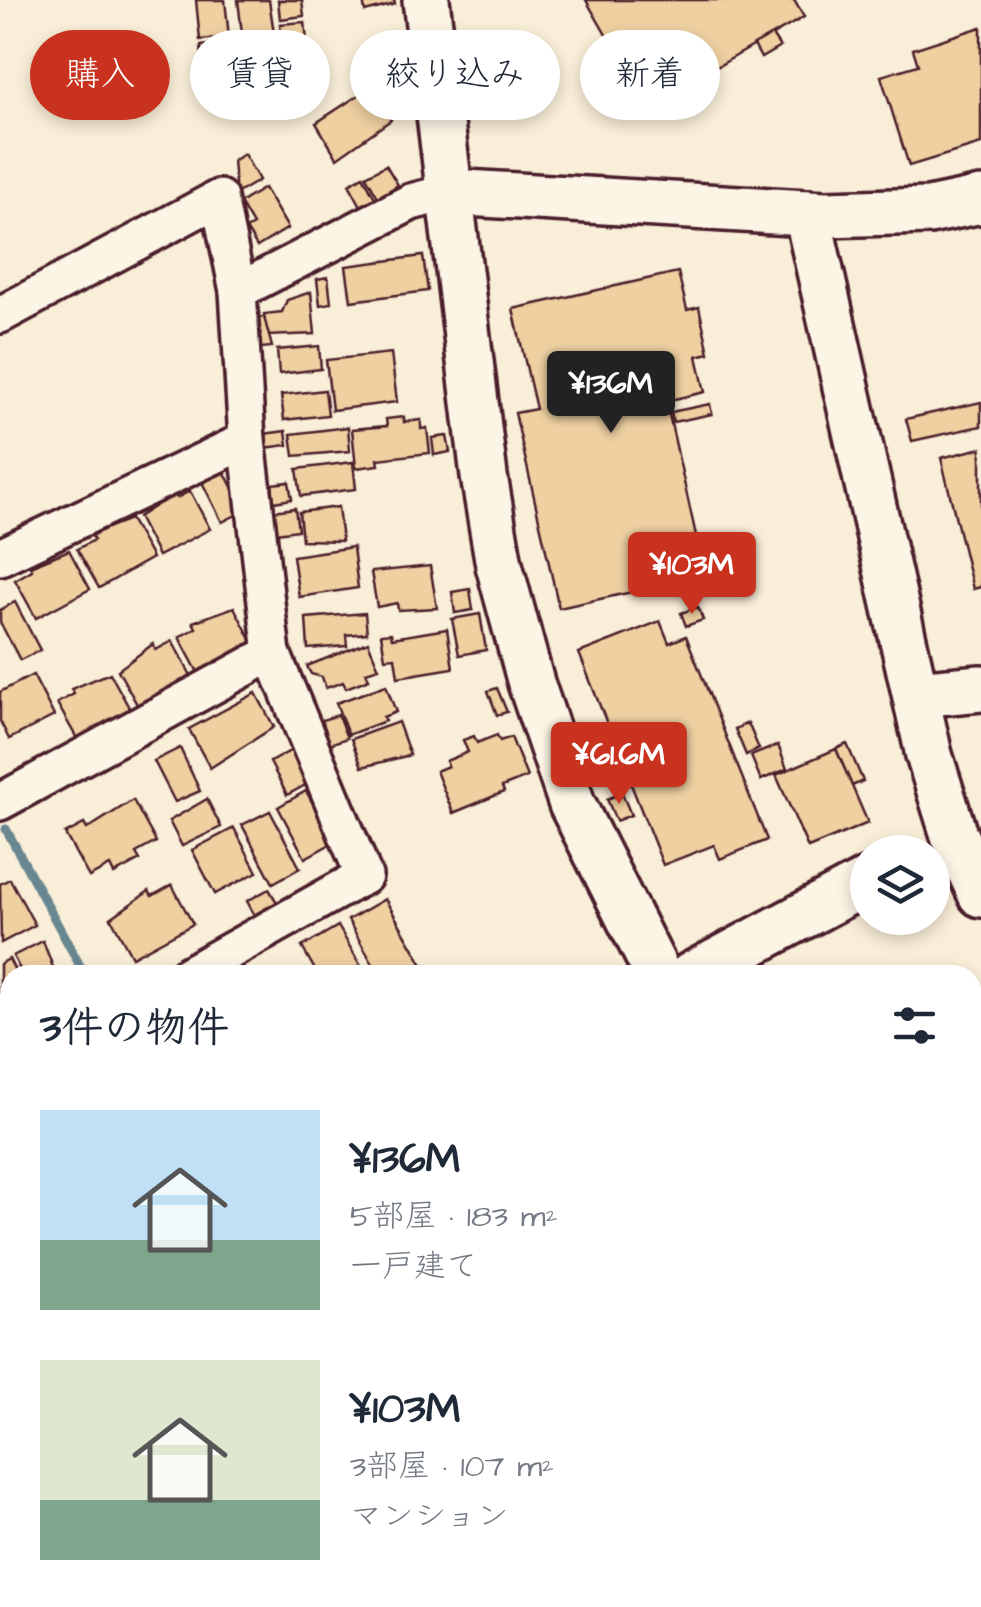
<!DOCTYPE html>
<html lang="ja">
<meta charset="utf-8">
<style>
:root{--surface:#fff;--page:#f2f2f3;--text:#1f2937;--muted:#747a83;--accent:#c8321e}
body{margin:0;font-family:"Architects Daughter","Klee One",sans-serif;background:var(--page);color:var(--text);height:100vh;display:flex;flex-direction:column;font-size:38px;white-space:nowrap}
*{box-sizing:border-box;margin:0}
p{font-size:32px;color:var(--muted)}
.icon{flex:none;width:55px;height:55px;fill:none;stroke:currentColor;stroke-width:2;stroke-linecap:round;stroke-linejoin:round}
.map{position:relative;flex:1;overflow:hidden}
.panel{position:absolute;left:0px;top:965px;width:982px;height:642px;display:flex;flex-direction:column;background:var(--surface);border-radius:30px 30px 0 0;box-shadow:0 5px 15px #0003}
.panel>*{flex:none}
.banner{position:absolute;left:30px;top:30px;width:922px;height:90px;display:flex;gap:20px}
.buttons{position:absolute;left:850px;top:835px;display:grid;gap:20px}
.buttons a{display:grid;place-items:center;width:100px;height:100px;border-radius:50%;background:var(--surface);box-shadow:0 5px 15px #0003;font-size:50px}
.price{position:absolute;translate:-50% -85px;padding:0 22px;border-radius:10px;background:var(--accent);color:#fff;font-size:32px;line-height:65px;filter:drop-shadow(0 2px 5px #0008)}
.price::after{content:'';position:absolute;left:50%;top:60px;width:30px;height:22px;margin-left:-15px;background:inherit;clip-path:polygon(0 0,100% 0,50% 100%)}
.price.current{background:#222;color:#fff}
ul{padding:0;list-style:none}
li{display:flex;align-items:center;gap:30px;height:250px;padding:0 40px}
li span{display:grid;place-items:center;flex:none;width:280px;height:200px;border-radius:0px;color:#555}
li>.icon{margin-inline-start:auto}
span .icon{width:120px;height:120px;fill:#fffc;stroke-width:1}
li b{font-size:42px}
h2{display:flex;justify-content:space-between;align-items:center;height:120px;padding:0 40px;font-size:42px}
.tag{padding:0 35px;border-radius:45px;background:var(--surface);box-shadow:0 5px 15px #0003;font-size:35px;line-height:90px}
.tag.current{background:var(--accent);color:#fff}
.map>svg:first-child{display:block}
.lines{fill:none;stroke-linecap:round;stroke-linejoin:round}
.stream{stroke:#688791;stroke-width:9}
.building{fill:#eed0a1;stroke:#4a1f2b;stroke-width:2.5}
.minor-casing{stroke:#4a1f2b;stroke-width:42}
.tertiary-casing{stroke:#4a1f2b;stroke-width:52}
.minor{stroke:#fcf5e5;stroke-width:35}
.tertiary{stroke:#fcf5e5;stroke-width:45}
</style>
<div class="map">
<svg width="981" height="1607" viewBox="0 0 981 1607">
<rect width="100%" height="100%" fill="#f9eed7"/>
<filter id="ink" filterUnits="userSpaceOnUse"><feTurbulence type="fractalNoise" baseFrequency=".01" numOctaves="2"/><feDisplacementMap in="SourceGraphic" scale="20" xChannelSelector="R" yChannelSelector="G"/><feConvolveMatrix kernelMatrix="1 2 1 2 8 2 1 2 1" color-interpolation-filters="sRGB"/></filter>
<g filter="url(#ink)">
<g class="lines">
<path class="stream" d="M6,829L85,975"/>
</g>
<g class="building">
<path d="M196,0H225L229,37L200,40Z"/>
<path d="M238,0H269L274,33L243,42Z"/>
<path d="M278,0H302L304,16L280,19Z"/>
<path d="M363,0H394L395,4L365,12Z"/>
<path d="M586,0H794L804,17L678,89L664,66L653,73L643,56L624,66Z"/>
<path d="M305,22L307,41L282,43L280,24Z"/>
<path d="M981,27V144L909,166L881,76L918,65L913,49Z"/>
<path d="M772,35L780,47L761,58L754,45Z"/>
<path d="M236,43L241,88L205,92L201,46Z"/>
<path d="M371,87L391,120L337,158L316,123Z"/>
<path d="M244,154L259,180L236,194L233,161Z"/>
<path d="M386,165L398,185L378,197L366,176Z"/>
<path d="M363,176L375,198L361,206L349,184Z"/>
<path d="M264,188L288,228L257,247L246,229L253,225L240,203Z"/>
<path d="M423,256L428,291L351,301L346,266Z"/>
<path d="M678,272L687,310L699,307L709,353L697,356L705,392L666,401L705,576L559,608L515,413L536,409L513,309Z"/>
<path d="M328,277L331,303L320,305L317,279Z"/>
<path d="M311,292L315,334L266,336L264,314L282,312L287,300Z"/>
<path d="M264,317L272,347L251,349V318Z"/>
<path d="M319,346L321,369L279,374L277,350Z"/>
<path d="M391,353L397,402L332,410L326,360Z"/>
<path d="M325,390L328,415L284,420L281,395Z"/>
<path d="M981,402V426L912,441L906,419Z"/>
<path d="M710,404L712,414L673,422L671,412Z"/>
<path d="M404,417V422L421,420V429L427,428L430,453L378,459L379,465L356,468L352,429L387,426L386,419Z"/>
<path d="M348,427L350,451L294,456L291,434Z"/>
<path d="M286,431L288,445L264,448L263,434Z"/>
<path d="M447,436L450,452L434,455L432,438Z"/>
<path d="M981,448V587L973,589L941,458Z"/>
<path d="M353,462L356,489L301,496L297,469Z"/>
<path d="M222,467L244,511L222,522L200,478Z"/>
<path d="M289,482L292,499L274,502L272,484Z"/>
<path d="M190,491L210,529L158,556L138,517L174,494L177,498Z"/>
<path d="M338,507L342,541L302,540L299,512Z"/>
<path d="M295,508L298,530L276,533L273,511Z"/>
<path d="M130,519L152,558L99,588L77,549L94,540L91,534Z"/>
<path d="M353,547L358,588L299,597L293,556Z"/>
<path d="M69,550L90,589L36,618L15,580L32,570L30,566Z"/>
<path d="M430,566L437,608L398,610L397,603L377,607L371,572Z"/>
<path d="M470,589L473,610L455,613L452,592Z"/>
<path d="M15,602L40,650L20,660L0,622V610Z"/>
<path d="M234,607L255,647L200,676L179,637L196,628L193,622Z"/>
<path d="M698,607L703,620L686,626L681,613Z"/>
<path d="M365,613L367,633L346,635L347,646L308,649L306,618Z"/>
<path d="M480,614L486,650L459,655L452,619Z"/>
<path d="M660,621L669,643L686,636L767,840L720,859L714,845L663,865L579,653Z"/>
<path d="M447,629L453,668L398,677L395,657L385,658L381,634L391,633L392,638Z"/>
<path d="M172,641L193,679L139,708L118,670L153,644L156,650Z"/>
<path d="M368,642L379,668L366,672L369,679L346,688L343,682L326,688L322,677L311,674L307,666Z"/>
<path d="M110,673L132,713L79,742L57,703L74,694L71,689Z"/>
<path d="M33,675L54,716L9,739L0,721V692Z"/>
<path d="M386,685L396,712L383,717L385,721L348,735L336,703Z"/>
<path d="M497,688L507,712L497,715L488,691Z"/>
<path d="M256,693L274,727L210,768L189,729Z"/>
<path d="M338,715L347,738L330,744L322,720Z"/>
<path d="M398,722L410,755L362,767L351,739Z"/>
<path d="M748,723L759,749L746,755L735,729Z"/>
<path d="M497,735L500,741L511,737L527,777L502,787L504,792L453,813L436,771L448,766L446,761L468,752L463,740L474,736L477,743Z"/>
<path d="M847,744L863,781L852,786L836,749Z"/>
<path d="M778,745L787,769L761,780L751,756Z"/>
<path d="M180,748L200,791L175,802L154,761Z"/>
<path d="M836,749L868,823L808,848L776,775Z"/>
<path d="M292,750L309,783L287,795L270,762Z"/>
<path d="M306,791L334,842L305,858L278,807Z"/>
<path d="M622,793L631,815L616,821L607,799Z"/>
<path d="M207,799L221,827L182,846L169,821Z"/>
<path d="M133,800L156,842L136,853L140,860L114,874L110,866L89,877L65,834L84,824L87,829Z"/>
<path d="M270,811L300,868L273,883L242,825Z"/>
<path d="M234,828L257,872L215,894L192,850Z"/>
<path d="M10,879L35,925L1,943L0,884Z"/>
<path d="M172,885L193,924L132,957L111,918L149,891L152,896Z"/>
<path d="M269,889L278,904L255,916L247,901Z"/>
<path d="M385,899L422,963L401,975H379L348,920Z"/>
<path d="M338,926L366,975H318L302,947Z"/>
<path d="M43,941L56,975H23L13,956Z"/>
<path d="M9,959L17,975H10L7,1025L0,1012V964Z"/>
<path d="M972,1028L981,1039V1120L972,1126Z"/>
<path d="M0,1136L10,1154V1173L0,1179Z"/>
<path d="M981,1148V1305L972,1294V1154Z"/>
<path d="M1,1210L10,1227V1248L0,1254Z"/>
<path d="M66,1598H100L112,1607H71Z"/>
<path d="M190,1598H227L217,1607H194Z"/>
<path d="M243,1598H261L271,1607H234Z"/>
<path d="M305,1598H349L339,1607H295Z"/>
<path d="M472,1598H509L518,1607H474L468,1601Z"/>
<path d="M910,1598H953L958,1607H915Z"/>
</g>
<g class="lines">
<g class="minor-casing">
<g id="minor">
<path d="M238,291L411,202L449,192"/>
<path d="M0,315L219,198L238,291L247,440L272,653L364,876L187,975"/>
<path d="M0,557L247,440"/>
<path d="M0,802L272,653"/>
<path d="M0,1078L10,1072"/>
<path d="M972,1430L981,1426"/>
<path d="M972,1544L981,1540"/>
<path d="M137,1598L147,1607"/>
<path d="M402,1598L407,1607"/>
<path d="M538,1598L547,1607"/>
<path d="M969,1598L974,1607"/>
<path d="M642,1607L660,1598"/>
<path d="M855,1607L872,1598"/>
</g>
</g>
<g class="tertiary-casing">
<g id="tertiary">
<path d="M426,0L484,476L499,565L531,683L572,804L658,975"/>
<path d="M449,192L825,214L929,211L981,200"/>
<path d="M807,213L929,755L954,835L981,894"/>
<path d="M916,694L981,688"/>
<path d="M692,975L868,881"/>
<path d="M0,1346L10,1340"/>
<path d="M972,1376L981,1386"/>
</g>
</g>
<use href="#minor" class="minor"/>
<use href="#tertiary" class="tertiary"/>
</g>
</g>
</svg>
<div class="buttons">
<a><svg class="icon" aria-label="layers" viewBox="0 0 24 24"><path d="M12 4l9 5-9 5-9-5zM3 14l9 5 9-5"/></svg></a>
</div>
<b class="price current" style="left:611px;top:436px">¥136M</b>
<b class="price" style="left:692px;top:617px">¥103M</b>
<b class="price" style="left:619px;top:807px">¥61.6M</b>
<div class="banner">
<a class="tag current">購入</a>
<a class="tag">賃貸</a>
<a class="tag">絞り込み</a>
<a class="tag">新着</a>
</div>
<section class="panel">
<h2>3件の物件<svg class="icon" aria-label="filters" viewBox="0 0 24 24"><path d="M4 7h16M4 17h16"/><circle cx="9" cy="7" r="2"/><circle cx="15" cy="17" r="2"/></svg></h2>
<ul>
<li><span style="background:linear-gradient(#bfe0f5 65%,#7fa58c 0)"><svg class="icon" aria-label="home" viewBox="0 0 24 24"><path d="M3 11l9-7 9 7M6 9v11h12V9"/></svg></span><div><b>¥136M</b><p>5部屋 · 183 m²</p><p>一戸建て</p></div></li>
<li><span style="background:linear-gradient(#dfe7d0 70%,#7fa58c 0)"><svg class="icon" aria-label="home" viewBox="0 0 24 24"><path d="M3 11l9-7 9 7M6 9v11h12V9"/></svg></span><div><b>¥103M</b><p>3部屋 · 107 m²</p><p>マンション</p></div></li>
</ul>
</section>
</div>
